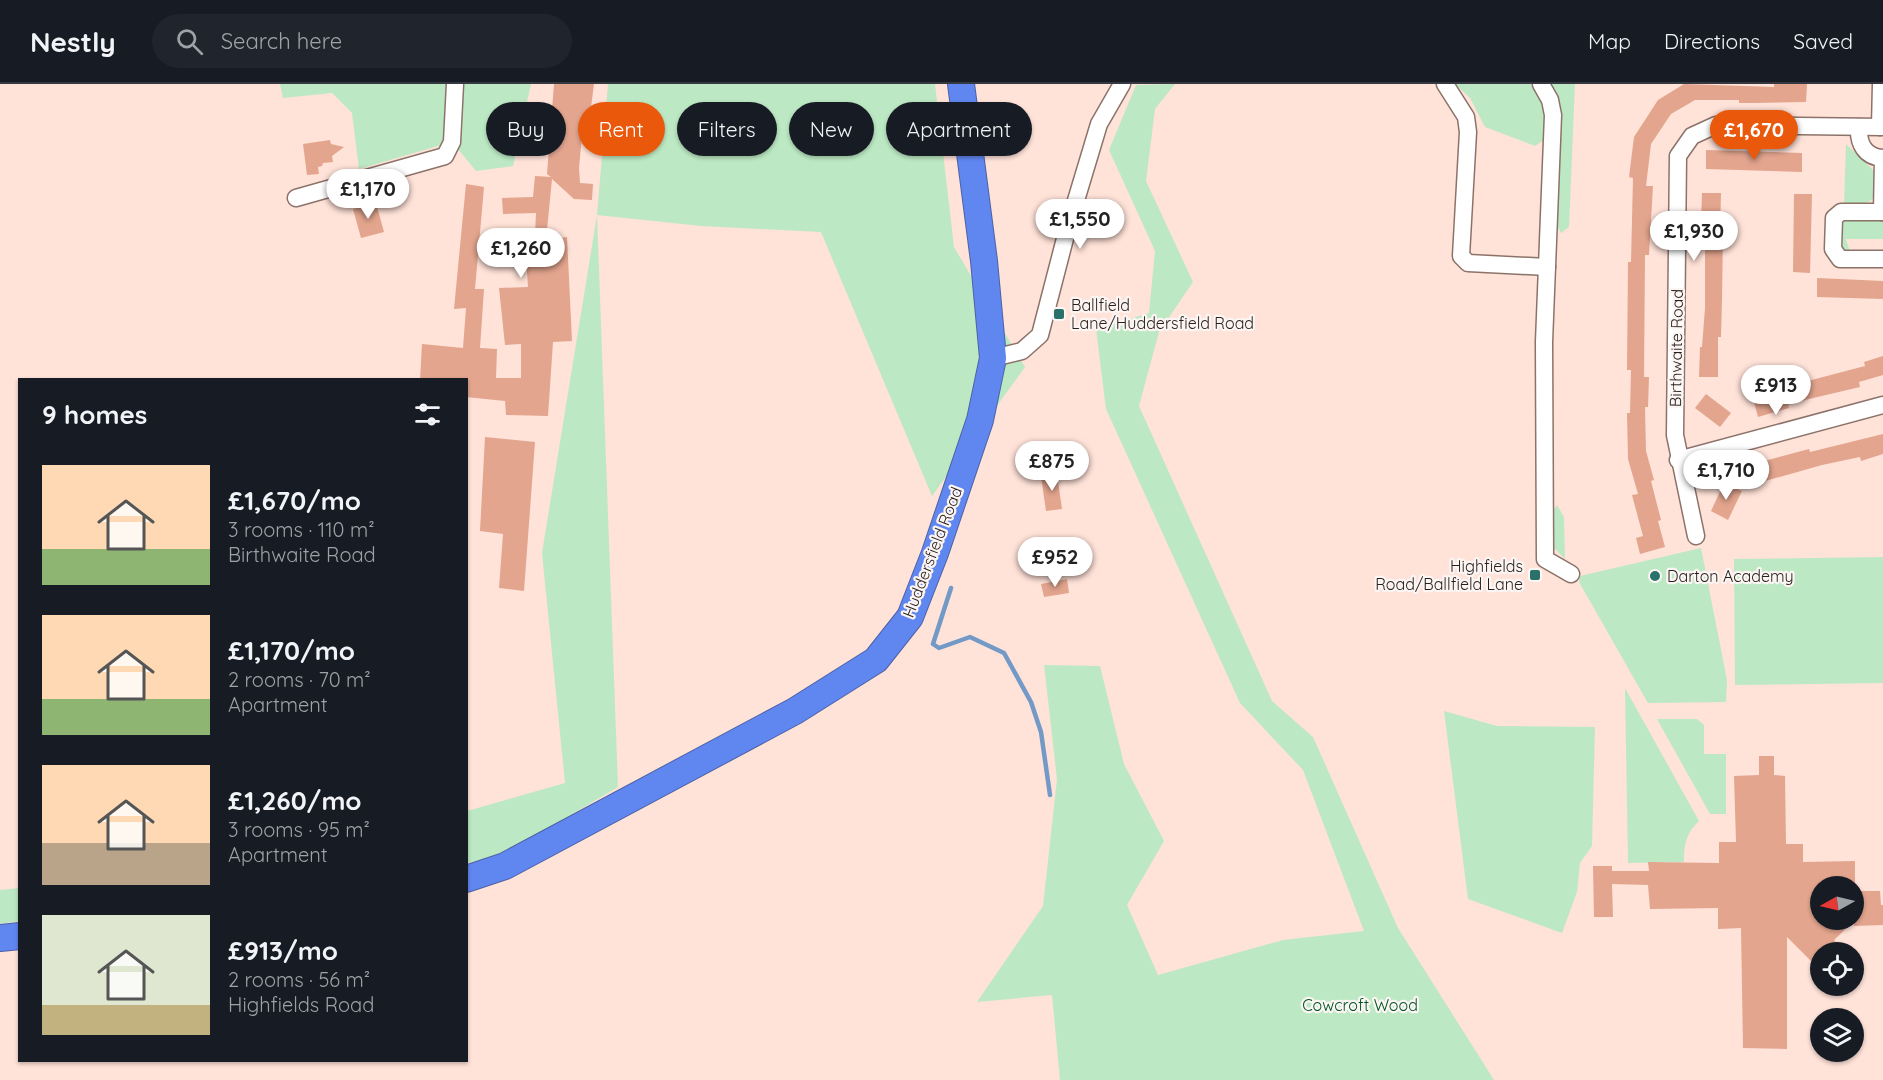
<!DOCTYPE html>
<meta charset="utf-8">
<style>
:root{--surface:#171b24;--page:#20242c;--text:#f1f3f6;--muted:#9ea1a6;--line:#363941;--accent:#ea580c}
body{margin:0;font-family:Quicksand,sans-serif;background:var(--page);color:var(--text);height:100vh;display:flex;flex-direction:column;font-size:22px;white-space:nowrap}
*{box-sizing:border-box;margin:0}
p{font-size:20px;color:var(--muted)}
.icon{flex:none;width:33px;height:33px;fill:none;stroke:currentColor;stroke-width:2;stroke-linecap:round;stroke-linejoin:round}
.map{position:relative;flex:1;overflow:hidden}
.details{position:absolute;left:18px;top:294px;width:450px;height:684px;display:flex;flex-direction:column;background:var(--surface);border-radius:0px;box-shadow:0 2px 4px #0004}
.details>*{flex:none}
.guide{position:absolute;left:486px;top:18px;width:570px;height:54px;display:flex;gap:12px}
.needle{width:39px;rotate:262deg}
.controls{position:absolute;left:1810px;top:792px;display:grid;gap:12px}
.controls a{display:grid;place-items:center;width:54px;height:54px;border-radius:50%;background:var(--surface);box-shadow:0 2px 4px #0004;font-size:30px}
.price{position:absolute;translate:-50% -51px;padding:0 14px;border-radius:21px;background:#fff;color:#222;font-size:20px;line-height:39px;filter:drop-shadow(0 2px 3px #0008)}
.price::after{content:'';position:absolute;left:50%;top:36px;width:18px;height:14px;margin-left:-9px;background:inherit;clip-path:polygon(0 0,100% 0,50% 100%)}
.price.selected{background:var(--accent);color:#fff}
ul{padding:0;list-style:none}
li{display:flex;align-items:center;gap:18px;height:150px;padding:0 24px}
li span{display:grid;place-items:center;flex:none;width:168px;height:120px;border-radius:0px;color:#555}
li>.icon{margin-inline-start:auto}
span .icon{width:72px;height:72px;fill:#fffc;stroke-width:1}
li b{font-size:26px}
h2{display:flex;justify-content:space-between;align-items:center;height:72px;padding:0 24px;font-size:26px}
.pill{padding:0 21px;border-radius:27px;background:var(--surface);box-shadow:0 2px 4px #0004;font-size:21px;line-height:54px}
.pill.selected{background:var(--accent);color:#fff}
header{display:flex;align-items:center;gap:36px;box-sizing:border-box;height:84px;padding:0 30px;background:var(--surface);border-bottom:2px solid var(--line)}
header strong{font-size:28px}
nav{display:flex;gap:33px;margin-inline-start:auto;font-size:21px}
.search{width:420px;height:54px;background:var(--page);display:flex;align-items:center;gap:15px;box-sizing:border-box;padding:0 21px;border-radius:33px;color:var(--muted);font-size:22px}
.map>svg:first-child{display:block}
.green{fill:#bce9c3}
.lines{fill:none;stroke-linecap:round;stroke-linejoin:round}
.stream{stroke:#739ac7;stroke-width:4.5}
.building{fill:#e3a58e}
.minor-casing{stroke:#8c736a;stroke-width:19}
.highway-casing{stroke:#4c62a5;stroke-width:28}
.minor{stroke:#fff;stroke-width:16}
.highway{stroke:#6086f0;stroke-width:26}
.poi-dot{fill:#2a7269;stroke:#fbf5f3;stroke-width:2}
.labels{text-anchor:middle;stroke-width:4.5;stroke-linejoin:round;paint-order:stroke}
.poi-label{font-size:16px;fill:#281e1a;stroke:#fbf5f3;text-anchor:start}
.street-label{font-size:16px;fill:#281e1a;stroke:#fbf5f3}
.park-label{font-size:16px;fill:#052;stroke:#fbf5f3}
</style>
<header>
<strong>Nestly</strong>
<div class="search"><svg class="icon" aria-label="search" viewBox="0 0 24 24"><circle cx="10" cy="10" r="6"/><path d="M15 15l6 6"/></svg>Search here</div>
<nav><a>Map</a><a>Directions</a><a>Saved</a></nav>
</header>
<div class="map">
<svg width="1883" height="996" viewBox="0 0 1883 996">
<rect width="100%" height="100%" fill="#ffe2d8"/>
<g class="green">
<path d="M280,0H531L513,82L476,87L452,58L359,85L352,29L332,9L283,14Z"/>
<path d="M608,0H935L954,163L1025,283L932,412L821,148L701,142L597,131L618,703L503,771L467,779V727L565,699L542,469L597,131Z"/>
<path d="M1175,0L1155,25L1146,97L1193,198L1159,248L1139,322L1272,617L1313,653L1398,844L1494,996H1060L1052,911L977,918L1043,822L1057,695L1044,581L1100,582L1124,680L1164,757L1127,821L1158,891L1283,856L1364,847L1303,686L1240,619L1106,325L1096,245L1149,229L1155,167L1109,66L1136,1Z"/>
<path d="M1455,0H1530C1545,16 1545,35 1544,56L1535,62L1485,43L1470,14Z"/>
<path d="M1551,0H1575L1569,143L1561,149L1556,140V12Z"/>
<path d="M1846,60L1873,86C1878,120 1874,120 1844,120Z"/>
<path d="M1848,134H1883V155H1846L1850,168L1841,164V139Z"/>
<path d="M1557,421L1564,433L1565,475L1553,463L1551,430Z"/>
<path d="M1701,464L1727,596L1726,618L1648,619L1579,498L1580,492Z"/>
<path d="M1883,473V599L1735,601L1734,475Z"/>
<path d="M1625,604L1699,737C1686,749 1684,761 1684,778L1628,779Z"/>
<path d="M1444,627L1497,642L1595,643L1592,762L1580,779L1577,808L1562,849L1468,815Z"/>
<path d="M1657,635H1697L1704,641V670H1726V730H1710Z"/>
<path d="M19,804V837L0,840V806Z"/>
</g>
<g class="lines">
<path class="stream" d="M951,504L933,560L939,564L970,553L1004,569L1031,618L1041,648L1050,711"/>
</g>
<g class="building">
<path d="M554,0H594L590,31L584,30L579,84L580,99L593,100L592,116L574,115L552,95L546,156L567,153L572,257L553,258L548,332L506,331L505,317L466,313V296H420L422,260L463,264L466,224L454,225L466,100L484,103L475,205H484L480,264L497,265L496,294H521V260L505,261L499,204L528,203L526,174L537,173H534L536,129L503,130L502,114L533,113L535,92L551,93L547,90Z"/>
<path d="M1684,0L1774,3V0H1807L1806,18L1753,19H1739V16H1695L1671,30L1651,60L1646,102H1653L1649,171H1645L1644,293H1649L1648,323H1645L1646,367L1654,396L1651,397L1661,436L1658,437L1665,463L1640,470L1636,454L1643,452L1632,411L1638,410L1628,375L1627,329H1630L1631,286H1627L1628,178H1631L1633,94L1629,93L1634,53L1658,16Z"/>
<path d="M330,56L331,60L344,63L332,72L333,78L323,79L322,82L318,83L319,90L307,91L303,60Z"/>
<path d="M1706,66L1802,69V88L1706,85Z"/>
<path d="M1702,109H1721L1720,148L1723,149L1722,215L1721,253H1718V293H1699L1700,263H1702L1705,224V140L1701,139Z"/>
<path d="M1794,110H1812L1810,189L1793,188Z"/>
<path d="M376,119L384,148L361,154L353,125Z"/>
<path d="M1817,194L1883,197V215L1817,213Z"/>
<path d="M1883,272V291L1859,298L1860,303L1809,315L1788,321L1789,324L1758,333L1753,314L1792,304L1791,302L1804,298L1865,282L1864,278Z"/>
<path d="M1706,310L1731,329L1720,343L1695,324Z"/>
<path d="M1883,350V370L1861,377L1860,373L1822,381L1751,401L1746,382L1809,365L1810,368Z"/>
<path d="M485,353L535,358L524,507L499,504L503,450L480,447Z"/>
<path d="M1057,390L1062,425L1046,427L1041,392Z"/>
<path d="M1724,399L1742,407L1728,436L1711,427Z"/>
<path d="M1067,495L1069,509L1044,513L1041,500Z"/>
<path d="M1759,672H1774V691L1785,692L1786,760H1803V778L1855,777V802H1821V836H1854V807H1880L1881,821H1883V841L1854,842V837L1834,856L1844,868H1821V887L1787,853V965L1743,964L1741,844L1718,845V824L1650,825L1648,801L1612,800L1613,833H1594L1593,782H1612V787H1649L1648,778L1719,779V758H1736L1734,692L1759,691Z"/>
</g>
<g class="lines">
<g class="minor-casing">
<g id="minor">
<path d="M1445,0L1466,33L1468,48L1461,172L1468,179L1547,183"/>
<path d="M1541,0L1550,16L1553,31L1544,258L1545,475L1571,490"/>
<path d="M1859,43C1858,60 1865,73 1883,74L1882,128"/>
<path d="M1880,43L1881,0"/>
<path d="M296,114L445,72L452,58L455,0"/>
<path d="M1883,128H1841L1834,134L1833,165L1840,175H1883"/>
<path d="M993,274L1022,267L1040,251L1068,143L1099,40L1122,0"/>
<path d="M1678,376L1883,321"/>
<path d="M1696,452L1675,351L1678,72L1692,52L1716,41L1883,43"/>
</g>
</g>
<g class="highway-casing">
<g id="highway">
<path d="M466,795L505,782L795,627L876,576L910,533L935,469L980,336L993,274L984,177L961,0"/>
<path d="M0,854L20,852"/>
</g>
</g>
<use href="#minor" class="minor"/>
<use href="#highway" class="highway"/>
</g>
<g class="poi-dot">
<rect x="1053" y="224" width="12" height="12" rx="3"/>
<rect x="1529" y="485" width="12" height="12" rx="3"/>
<circle cx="1655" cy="492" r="6"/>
</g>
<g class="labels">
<g class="poi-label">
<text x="1071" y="227">Ballfield<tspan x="1071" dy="18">Lane/Huddersfield Road</tspan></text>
<text x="1523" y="488" text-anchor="end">Highfields<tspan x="1523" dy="18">Road/Ballfield Lane</tspan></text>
<text x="1667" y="498">Darton Academy</text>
</g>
<g class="street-label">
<text transform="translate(1676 264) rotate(-89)" y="6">Birthwaite Road</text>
<text transform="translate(932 468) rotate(-69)" y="6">Huddersfield Road</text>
</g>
<g class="park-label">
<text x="1360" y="927">Cowcroft Wood</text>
</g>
</g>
</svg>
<div class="controls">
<a><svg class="needle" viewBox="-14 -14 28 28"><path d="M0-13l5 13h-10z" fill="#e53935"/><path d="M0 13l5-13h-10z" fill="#9ea1a6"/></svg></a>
<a><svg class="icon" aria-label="locate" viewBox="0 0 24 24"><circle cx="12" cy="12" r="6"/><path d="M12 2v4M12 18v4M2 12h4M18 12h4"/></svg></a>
<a><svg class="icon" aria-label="layers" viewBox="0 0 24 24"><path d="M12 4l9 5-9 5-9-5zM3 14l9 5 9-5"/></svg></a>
</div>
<b class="price selected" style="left:1754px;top:77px">£1,670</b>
<b class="price" style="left:368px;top:136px">£1,170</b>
<b class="price" style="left:1080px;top:166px">£1,550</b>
<b class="price" style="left:1694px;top:178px">£1,930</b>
<b class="price" style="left:521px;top:195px">£1,260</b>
<b class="price" style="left:1776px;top:332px">£913</b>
<b class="price" style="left:1052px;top:408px">£875</b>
<b class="price" style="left:1726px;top:417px">£1,710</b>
<b class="price" style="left:1055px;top:504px">£952</b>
<div class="guide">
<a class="pill">Buy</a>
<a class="pill selected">Rent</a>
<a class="pill">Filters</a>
<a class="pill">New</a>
<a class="pill">Apartment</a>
</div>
<section class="details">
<h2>9 homes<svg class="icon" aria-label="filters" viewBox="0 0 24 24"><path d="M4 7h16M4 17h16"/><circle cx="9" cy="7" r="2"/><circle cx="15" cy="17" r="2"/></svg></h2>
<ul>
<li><span style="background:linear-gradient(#ffd9b3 70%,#8fb573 0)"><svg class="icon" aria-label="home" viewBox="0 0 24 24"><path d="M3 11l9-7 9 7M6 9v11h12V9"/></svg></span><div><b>£1,670/mo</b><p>3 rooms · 110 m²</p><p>Birthwaite Road</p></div></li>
<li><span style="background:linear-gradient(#ffd9b3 70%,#8fb573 0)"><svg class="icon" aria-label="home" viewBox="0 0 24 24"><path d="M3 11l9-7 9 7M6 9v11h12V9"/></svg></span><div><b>£1,170/mo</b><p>2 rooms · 70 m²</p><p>Apartment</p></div></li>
<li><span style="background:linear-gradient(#ffd9b3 65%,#b9a48a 0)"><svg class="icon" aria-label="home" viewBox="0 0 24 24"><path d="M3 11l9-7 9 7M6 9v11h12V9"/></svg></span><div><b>£1,260/mo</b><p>3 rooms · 95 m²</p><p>Apartment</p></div></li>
<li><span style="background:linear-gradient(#dfe7d0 75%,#c2b280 0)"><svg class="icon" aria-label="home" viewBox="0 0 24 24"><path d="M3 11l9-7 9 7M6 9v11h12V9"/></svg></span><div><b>£913/mo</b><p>2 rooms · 56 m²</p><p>Highfields Road</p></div></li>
</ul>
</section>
</div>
